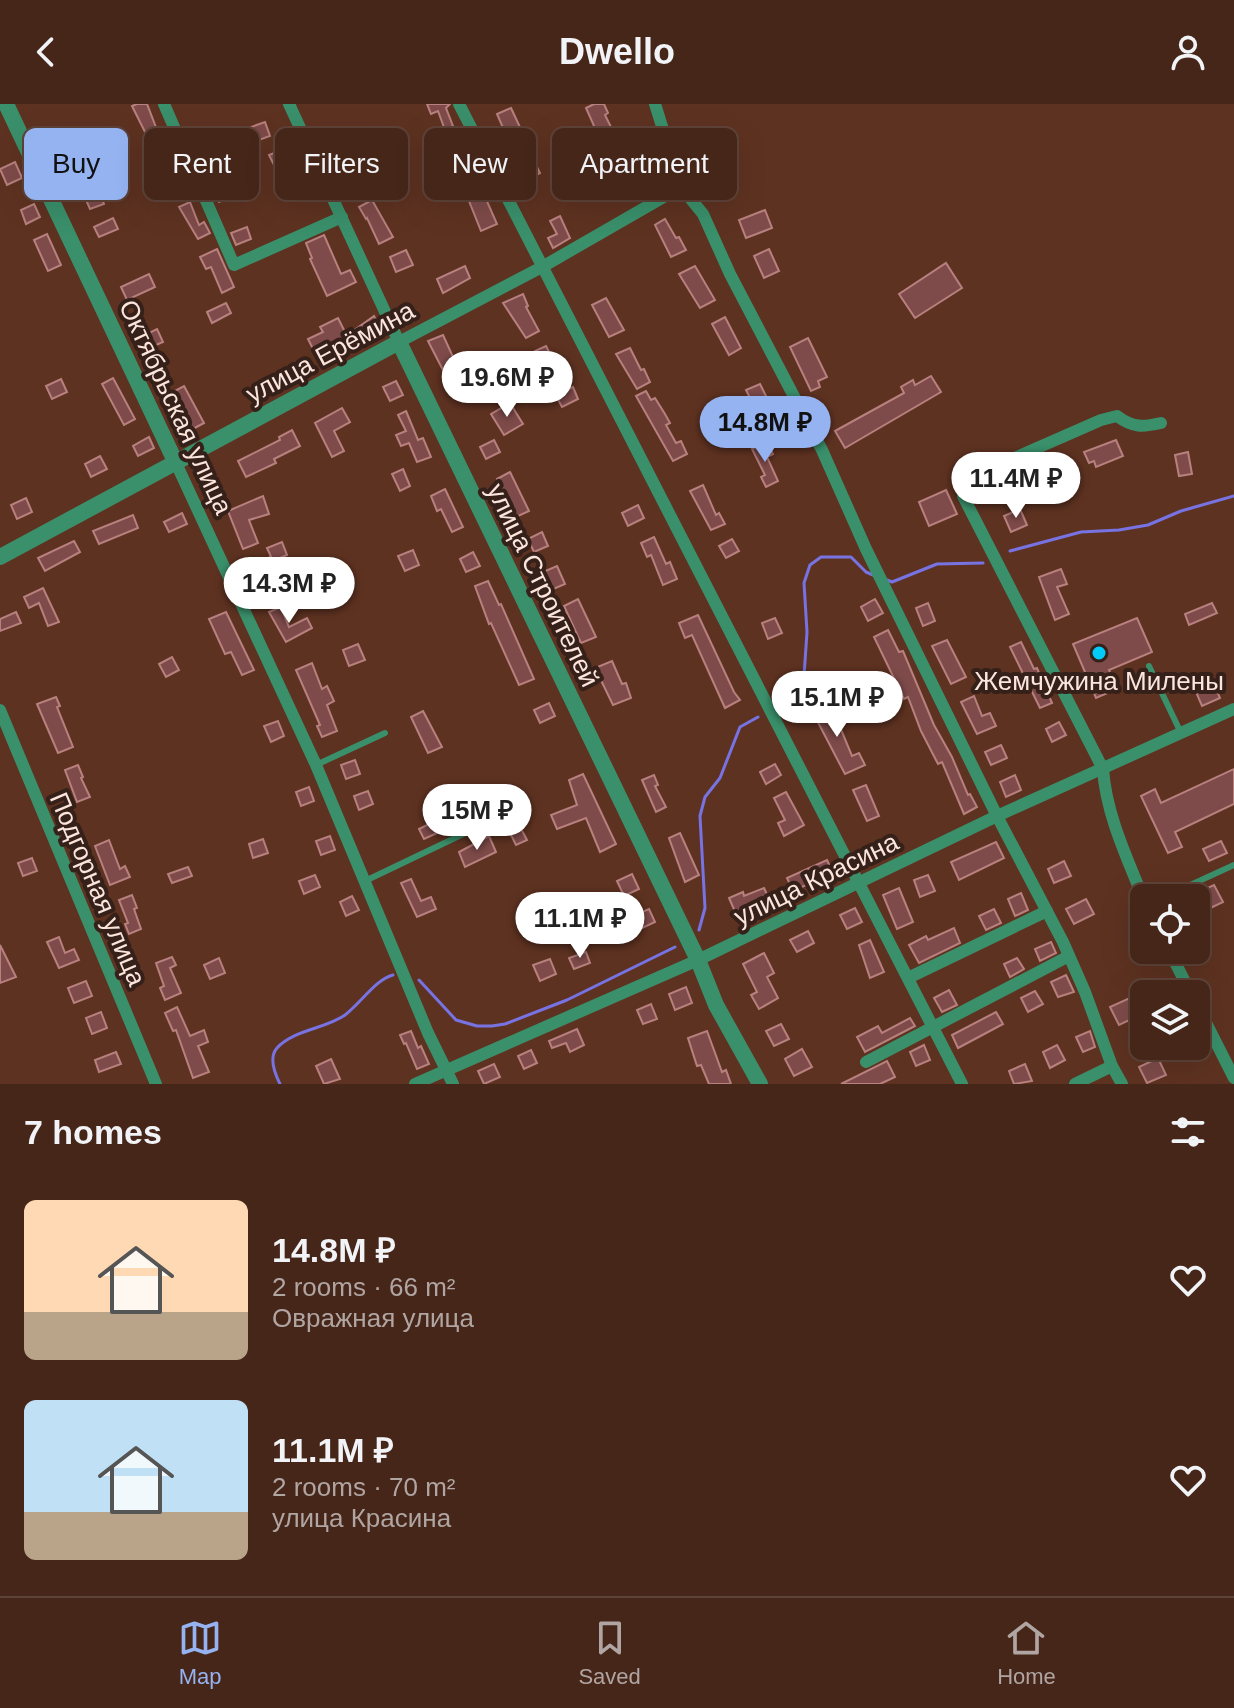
<!DOCTYPE html>
<meta charset="utf-8">
<style>
:root{--surface:#462619;--page:#503226;--text:#f1f3f6;--muted:#b0a5a2;--line:#5e4338;--accent:#95b2f1}
body{margin:0;font-family:Arial,sans-serif;background:var(--page);color:var(--text);height:100vh;display:flex;flex-direction:column;font-size:30px;white-space:nowrap}
*{box-sizing:border-box;margin:0}
p{font-size:26px;color:var(--muted)}
.icon{flex:none;width:44px;height:44px;fill:none;stroke:currentColor;stroke-width:2;stroke-linecap:round;stroke-linejoin:round}
.map{position:relative;height:980px;overflow:hidden}
.side{display:flex;flex-direction:column;background:var(--surface);flex:1}
.side>*{flex:none}
.hud{position:absolute;left:24px;top:24px;width:800px;height:72px;display:flex;gap:16px}
.tools{position:absolute;left:1130px;top:780px;display:grid;gap:16px}
.tools a{display:grid;place-items:center;width:80px;height:80px;border-radius:12px;background:var(--surface);box-shadow:0 8px 32px #0002,0 0 0 2px var(--line);font-size:40px}
.price{position:absolute;translate:-50% -68px;padding:0 18px;border-radius:28px;background:#fff;color:#222;font-size:26px;line-height:52px;filter:drop-shadow(0 2px 4px #0008)}
.price::after{content:'';position:absolute;left:50%;top:48px;width:24px;height:18px;margin-left:-12px;background:inherit;clip-path:polygon(0 0,100% 0,50% 100%)}
.price.selected{background:var(--accent);color:#111}
ul{padding:0;list-style:none}
li{display:flex;align-items:center;gap:24px;height:200px;padding:0 24px}
li span{display:grid;place-items:center;flex:none;width:224px;height:160px;border-radius:12px;color:#555}
li>.icon{margin-inline-start:auto}
span .icon{width:96px;height:96px;fill:#fffc;stroke-width:1}
li b{font-size:34px}
h2{display:flex;justify-content:space-between;align-items:center;height:96px;padding:0 24px;font-size:34px}
.pill{padding:0 28px;border-radius:12px;background:var(--surface);box-shadow:0 8px 32px #0002,0 0 0 2px var(--line);font-size:28px;line-height:72px}
.pill.selected{background:var(--accent);color:#111}
header{display:flex;justify-content:space-between;align-items:center;height:104px;padding:0 24px;background:var(--surface);font-size:36px;font-weight:700}
.tabs{display:flex;justify-content:space-around;align-items:center;height:112px;border-top:2px solid var(--line);background:var(--surface);font-size:22px;color:var(--muted)}
.tabs a{display:grid;justify-items:center;gap:4px}
.tabs .selected{color:var(--accent)}
.map>svg:first-child{display:block}
.lines{fill:none;stroke-linecap:round;stroke-linejoin:round}
.stream{stroke:#7773e3;stroke-width:3}
.building{fill:#7e4b4a;stroke:#b8807e;stroke-width:2}
.service{stroke:#3a906b;stroke-width:6}
.minor{stroke:#3a906b;stroke-width:12}
.tertiary{stroke:#3a906b;stroke-width:16}
.poi-dot{fill:#03cbf9;stroke:#352119;stroke-width:3}
.labels{text-anchor:middle;stroke-width:8;stroke-linejoin:round;paint-order:stroke}
.street-label{font-size:26px;fill:#fce5dc;stroke:#352119}
.poi-label{font-size:26px;fill:#fce5dc;stroke:#352119}
</style>
<header><svg class="icon" aria-label="back" viewBox="0 0 24 24"><path d="M15 5l-7 7 7 7"/></svg>Dwello<svg class="icon" aria-label="person" viewBox="0 0 24 24"><circle cx="12" cy="8" r="4"/><path d="M4 21q1-7 8-7t8 7"/></svg></header>
<div class="map">
<svg width="1234" height="980" viewBox="0 0 1234 980">
<rect width="100%" height="100%" fill="#5e3221"/>
<g class="lines">
<g class="stream">
<path d="M1010,447L1081,428L1119,426L1148,421L1181,407L1234,392"/>
<path d="M887,476L892,478L937,460L983,459"/>
<path d="M795,600L804,572L807,528L804,479L810,461L821,453H851L866,468L873,471"/>
<path d="M699,826L705,804L700,712L705,693L720,674L740,623L758,613"/>
<path d="M419,876L456,916L477,922H492L505,920L567,896L675,843"/>
<path d="M280,980C275,970 268,954 277,944C293,926 325,925 345,911C360,900 376,875 393,871"/>
</g>
</g>
<g class="building">
<path d="M137,0H147L157,26L146,30L132,2Z"/>
<path d="M427,0H450L446,4L453,22L445,26L438,7L431,10Z"/>
<path d="M594,0H604L608,9L605,11L616,33L602,40L586,4Z"/>
<path d="M511,4L526,36L511,42L497,10Z"/>
<path d="M265,18L270,32L256,37L251,23Z"/>
<path d="M452,24L457,36L441,43L436,30Z"/>
<path d="M345,32L351,45L335,52L330,40Z"/>
<path d="M72,35L80,53L63,60L56,42Z"/>
<path d="M168,44L181,72L169,77L158,48Z"/>
<path d="M284,45L301,79L288,84L277,60L274,61L269,51Z"/>
<path d="M619,49L626,60L611,68L605,57Z"/>
<path d="M533,55L540,69L523,78L516,64Z"/>
<path d="M15,58L22,74L7,81L0,65Z"/>
<path d="M216,58L230,93L219,98L203,63Z"/>
<path d="M97,83L104,100L90,105L83,89Z"/>
<path d="M482,86L497,120L481,127L467,92Z"/>
<path d="M372,96L393,133L379,140L367,114L366,115L359,103Z"/>
<path d="M190,98L199,121L204,118L210,129L198,135L179,103Z"/>
<path d="M34,100L40,113L26,120L21,106Z"/>
<path d="M765,106L772,124L746,134L739,116Z"/>
<path d="M560,112L570,134L553,144L548,134L557,130L550,117Z"/>
<path d="M113,114L118,125L99,133L94,123Z"/>
<path d="M665,115L676,134L679,133L686,146L671,153L655,121Z"/>
<path d="M247,123L251,135L236,141L231,129Z"/>
<path d="M47,130L61,161L48,167L34,136Z"/>
<path d="M324,131L341,170L350,166L356,178L327,192L310,155L312,154L306,139Z"/>
<path d="M217,145L234,183L222,189L211,163L206,165L200,153Z"/>
<path d="M769,145L779,167L764,174L754,152Z"/>
<path d="M406,146L413,161L396,168L390,153Z"/>
<path d="M946,159L962,184L915,214L899,190Z"/>
<path d="M465,162L470,174L443,189L437,175Z"/>
<path d="M695,162L715,196L700,204L679,170Z"/>
<path d="M149,170L155,183L127,196L121,183Z"/>
<path d="M523,190L528,202L526,203L539,227L526,234L503,199Z"/>
<path d="M606,194L624,226L609,233L592,201Z"/>
<path d="M226,199L231,209L212,219L207,208Z"/>
<path d="M374,212L381,226L358,236L353,227Z"/>
<path d="M725,213L741,244L729,251L712,220Z"/>
<path d="M338,214L349,236L331,245L329,242L315,249L308,235L323,228L320,223Z"/>
<path d="M157,225L163,238L147,245L141,233Z"/>
<path d="M443,231L453,253L459,250L464,264L446,272L428,237Z"/>
<path d="M808,234L827,273L818,277L820,283L811,287L790,243Z"/>
<path d="M546,242L560,269L548,276L535,247Z"/>
<path d="M630,244L641,266L644,265L650,278L637,285L616,250Z"/>
<path d="M931,272L941,288L845,344L835,327L904,289L901,283L913,276L915,281Z"/>
<path d="M113,274L135,315L124,321L102,280Z"/>
<path d="M61,275L67,288L52,295L46,282Z"/>
<path d="M396,277L403,291L390,297L383,283Z"/>
<path d="M760,280L768,296L754,302L746,286Z"/>
<path d="M184,282L204,319L191,326L173,288Z"/>
<path d="M573,283L578,295L562,303L556,292Z"/>
<path d="M646,287L651,296L655,294L665,310L670,319L666,321L676,339L681,337L687,350L673,357L636,292Z"/>
<path d="M510,299L523,320L504,331L491,310Z"/>
<path d="M342,304L350,318L334,327L344,347L332,353L315,319Z"/>
<path d="M406,307L418,336L423,334L431,353L417,358L409,339L401,342L396,331L406,327L398,311Z"/>
<path d="M292,326L300,342L274,355L276,359L246,373L238,357L280,336L279,333Z"/>
<path d="M149,333L154,344L138,352L133,342Z"/>
<path d="M494,336L500,348L486,355L480,343Z"/>
<path d="M1116,336L1123,352L1096,363L1094,357L1089,359L1084,348Z"/>
<path d="M767,338L773,350L767,353L778,377L766,383L761,373L765,371L752,345Z"/>
<path d="M1188,348L1192,370L1179,372L1175,351Z"/>
<path d="M100,352L107,365L91,373L85,360Z"/>
<path d="M403,365L410,382L400,387L392,370Z"/>
<path d="M510,368L529,407L516,413L497,375Z"/>
<path d="M703,381L716,411L719,409L725,420L711,426L690,387Z"/>
<path d="M445,385L463,423L452,428L441,405L437,407L431,392Z"/>
<path d="M946,386L957,410L929,422L919,398Z"/>
<path d="M263,392L269,410L249,416L258,439L243,445L228,407Z"/>
<path d="M26,394L32,408L17,415L11,401Z"/>
<path d="M638,401L644,414L628,422L622,409Z"/>
<path d="M1020,405L1027,421L1011,428L1004,412Z"/>
<path d="M182,409L187,420L169,428L164,418Z"/>
<path d="M133,411L138,424L99,440L93,427Z"/>
<path d="M542,428L548,442L534,448L528,435Z"/>
<path d="M654,433L666,460L670,458L677,475L663,481L651,451L647,453L641,439Z"/>
<path d="M732,435L739,447L726,454L719,442Z"/>
<path d="M74,437L80,448L45,467L38,454Z"/>
<path d="M282,438L287,451L273,457L267,444Z"/>
<path d="M413,446L419,461L405,467L398,452Z"/>
<path d="M473,448L480,462L466,468L460,455Z"/>
<path d="M270,453L284,483L267,491L253,461Z"/>
<path d="M557,462L565,480L551,486L543,468Z"/>
<path d="M1061,465L1067,480L1057,483L1069,510L1055,516L1039,473Z"/>
<path d="M488,477L499,501L501,500L534,575L519,581L491,519L489,520L475,482Z"/>
<path d="M43,484L59,518L48,522L39,499L29,504L24,493Z"/>
<path d="M578,495L596,533L581,539L564,502Z"/>
<path d="M875,495L883,509L868,517L861,503Z"/>
<path d="M928,499L935,517L923,522L916,504Z"/>
<path d="M1212,499L1217,509L1189,521L1185,510Z"/>
<path d="M281,503L289,523L307,514L312,524L286,538L269,508Z"/>
<path d="M16,508L21,519L0,527V515Z"/>
<path d="M226,508L254,566L242,571L231,548L225,550L209,515Z"/>
<path d="M698,511L734,588L740,596L725,604L692,531L685,534L679,519Z"/>
<path d="M775,514L782,529L768,535L762,519Z"/>
<path d="M1137,514L1152,548L1109,566L1117,585L1096,594L1073,540Z"/>
<path d="M888,526L899,548L903,547L934,621L952,653L968,691L970,690L977,703L964,710L942,658L938,660L921,627L908,593L904,595L874,533Z"/>
<path d="M947,536L966,573L951,580L932,542Z"/>
<path d="M1021,538L1034,565L1037,564L1052,599L1040,604L1010,543Z"/>
<path d="M358,540L365,556L349,562L343,546Z"/>
<path d="M172,553L179,566L166,573L159,560Z"/>
<path d="M612,557L622,580L626,579L631,594L613,601L595,564Z"/>
<path d="M312,559L322,585L327,582L334,597L327,601L337,627L322,633L317,622L320,621L296,566Z"/>
<path d="M1214,580L1220,594L1202,602L1196,588Z"/>
<path d="M974,592L982,612L990,609L996,622L977,630L961,598Z"/>
<path d="M56,593L60,602L57,603L73,643L58,649L37,600Z"/>
<path d="M549,599L555,612L540,619L534,606Z"/>
<path d="M830,599L852,652L859,649L865,661L845,670L812,607Z"/>
<path d="M423,607L442,643L428,649L411,613Z"/>
<path d="M278,617L284,632L271,638L264,622Z"/>
<path d="M1059,618L1066,631L1052,638L1046,625Z"/>
<path d="M1001,641L1007,654L991,661L985,648Z"/>
<path d="M355,656L360,670L346,675L341,661Z"/>
<path d="M775,660L781,671L766,680L760,668Z"/>
<path d="M78,661L83,673L81,674L90,693L77,698L65,666Z"/>
<path d="M1234,665V700L1175,728L1182,743L1168,749L1141,692L1155,685L1161,699Z"/>
<path d="M583,670L616,740L600,748L586,714L557,725L551,711L577,701L569,676Z"/>
<path d="M654,671L658,681L655,682L666,703L656,708L642,676Z"/>
<path d="M1015,671L1021,686L1006,693L1000,678Z"/>
<path d="M866,681L879,712L867,717L853,686Z"/>
<path d="M309,683L314,697L301,702L296,688Z"/>
<path d="M368,687L373,700L359,706L354,692Z"/>
<path d="M786,688L804,721L784,732L778,719L785,716L774,694Z"/>
<path d="M480,695L486,707L424,735L419,725Z"/>
<path d="M518,719L527,736L516,741L508,725Z"/>
<path d="M680,729L699,771L685,778L669,734Z"/>
<path d="M330,732L335,746L321,751L316,737Z"/>
<path d="M489,732L496,748L465,763L459,748Z"/>
<path d="M263,735L268,749L253,754L249,740Z"/>
<path d="M109,736L120,765L125,762L130,773L110,781L95,742Z"/>
<path d="M1221,737L1227,749L1209,757L1203,745Z"/>
<path d="M996,738L1004,754L959,776L951,758Z"/>
<path d="M32,754L37,767L23,772L18,759Z"/>
<path d="M827,756L833,769L793,787L787,774Z"/>
<path d="M1064,757L1071,772L1054,779L1048,765Z"/>
<path d="M188,763L192,772L172,779L168,770Z"/>
<path d="M632,770L639,785L624,792L617,777Z"/>
<path d="M315,771L320,783L304,790L299,777Z"/>
<path d="M928,771L935,787L920,793L914,776Z"/>
<path d="M411,775L421,797L431,793L436,805L417,813L401,779Z"/>
<path d="M1214,781L1223,798L1198,810L1196,789Z"/>
<path d="M764,784L770,797L736,810L729,794L743,788L744,792Z"/>
<path d="M899,784L913,818L897,825L883,791Z"/>
<path d="M1021,789L1028,806L1015,812L1008,795Z"/>
<path d="M132,791L137,804L134,805L141,825L129,830L125,820L128,819L119,796Z"/>
<path d="M352,792L359,806L346,812L340,798Z"/>
<path d="M1086,795L1094,810L1074,820L1066,805Z"/>
<path d="M855,804L862,818L847,825L840,811Z"/>
<path d="M649,805L655,818L625,832L619,818Z"/>
<path d="M994,805L1001,819L986,826L979,812Z"/>
<path d="M954,824L960,839L919,859L909,841L926,832L928,836Z"/>
<path d="M808,827L814,839L797,848L790,836Z"/>
<path d="M59,833L65,849L74,845L79,856L59,864L47,838Z"/>
<path d="M870,836L884,868L870,874L859,841Z"/>
<path d="M1051,838L1056,849L1040,857L1035,845Z"/>
<path d="M0,841L16,873L0,879Z"/>
<path d="M586,848L590,859L574,865L569,854Z"/>
<path d="M764,849L774,869L767,873L778,894L759,905L751,891L757,888L743,860Z"/>
<path d="M172,853L176,861L170,864L181,889L165,896L160,884L164,882L156,859Z"/>
<path d="M219,854L225,869L210,875L204,861Z"/>
<path d="M1017,854L1024,865L1010,873L1004,860Z"/>
<path d="M550,855L556,870L540,877L533,861Z"/>
<path d="M1066,871L1074,888L1058,893L1051,878Z"/>
<path d="M86,877L92,892L74,899L68,884Z"/>
<path d="M686,883L692,899L675,906L669,890Z"/>
<path d="M949,886L957,901L942,908L934,894Z"/>
<path d="M1035,887L1043,900L1028,908L1021,894Z"/>
<path d="M1132,893L1140,911L1119,921L1110,903Z"/>
<path d="M651,900L657,915L643,920L637,906Z"/>
<path d="M177,903L190,932L204,926L208,938L198,942L209,968L193,974L176,926L173,927L165,909Z"/>
<path d="M101,908L107,924L92,930L86,914Z"/>
<path d="M996,908L1003,920L958,944L952,931Z"/>
<path d="M910,914L915,922L865,948L857,933L878,922L882,929Z"/>
<path d="M781,920L789,935L774,942L766,927Z"/>
<path d="M577,925L584,941L570,948L566,939L552,944L549,937Z"/>
<path d="M411,927L418,944L421,942L429,960L417,965L406,939L404,940L400,931Z"/>
<path d="M707,927L722,968L726,966L731,980H709L701,961L697,962L688,934Z"/>
<path d="M1090,927L1095,943L1083,948L1076,933Z"/>
<path d="M924,941L930,956L916,962L910,948Z"/>
<path d="M1057,941L1065,956L1050,964L1043,948Z"/>
<path d="M802,945L812,963L794,972L785,955Z"/>
<path d="M531,946L537,959L524,965L518,952Z"/>
<path d="M116,948L121,960L99,968L95,956Z"/>
<path d="M1158,954L1166,971L1147,979L1139,963Z"/>
<path d="M331,955L340,975L324,980L316,962Z"/>
<path d="M887,957L895,973L880,980H841Z"/>
<path d="M494,960L500,973L484,980L478,967Z"/>
<path d="M1025,960L1032,977L1014,980L1009,967Z"/>
</g>
<g class="lines">
<g class="service">
<path d="M1149,562L1181,629"/>
<path d="M316,661L385,629"/>
<path d="M365,777L480,722"/>
<path d="M1162,794L1234,761"/>
</g>
<g class="minor">
<path d="M164,0L234,161L342,113"/>
<path d="M289,0L399,238L542,163L681,83"/>
<path d="M459,0L962,980"/>
<path d="M655,0L681,83L703,110L730,170L822,346L866,445L997,712L1063,838L1085,888L1112,962L1122,980"/>
<path d="M175,357L316,661L428,929L453,980"/>
<path d="M0,606L156,980"/>
<path d="M1144,796C1127,754 1106,710 1103,665L963,392L964,380L978,370L1101,316L1117,312C1133,324 1143,323 1161,319"/>
<path d="M1169,846L1191,890"/>
<path d="M908,874L1047,807"/>
<path d="M1196,899L1234,974"/>
<path d="M866,958L1069,852"/>
<path d="M415,980L698,856L997,712L1234,605"/>
<path d="M1075,980L1112,962"/>
</g>
<g class="tertiary">
<path d="M6,0L175,357"/>
<path d="M0,453L399,238L698,856L716,901L760,980"/>
</g>
</g>
<circle class="poi-dot" cx="1099" cy="549" r="8"/>
<g class="labels">
<g class="street-label">
<text transform="translate(330 248) rotate(-28)" y="9">улица Ерёмина</text>
<text transform="translate(176 303) rotate(65)" y="9">Октябрьская улица</text>
<text transform="translate(543 481) rotate(64)" y="9">улица Строителей</text>
<text transform="translate(816 775) rotate(-26)" y="9">улица Красина</text>
<text transform="translate(98 785) rotate(67)" y="9">Подгорная улица</text>
</g>
<g class="poi-label">
<text x="1099" y="586">Жемчужина Милены</text>
</g>
</g>
</svg>
<div class="tools">
<a><svg class="icon" aria-label="locate" viewBox="0 0 24 24"><circle cx="12" cy="12" r="6"/><path d="M12 2v4M12 18v4M2 12h4M18 12h4"/></svg></a>
<a><svg class="icon" aria-label="layers" viewBox="0 0 24 24"><path d="M12 4l9 5-9 5-9-5zM3 14l9 5 9-5"/></svg></a>
</div>
<b class="price" style="left:507px;top:315px">19.6M ₽</b>
<b class="price selected" style="left:765px;top:360px">14.8M ₽</b>
<b class="price" style="left:1016px;top:416px">11.4M ₽</b>
<b class="price" style="left:289px;top:521px">14.3M ₽</b>
<b class="price" style="left:837px;top:635px">15.1M ₽</b>
<b class="price" style="left:477px;top:748px">15M ₽</b>
<b class="price" style="left:580px;top:856px">11.1M ₽</b>
<div class="hud">
<a class="pill selected">Buy</a>
<a class="pill">Rent</a>
<a class="pill">Filters</a>
<a class="pill">New</a>
<a class="pill">Apartment</a>
</div>
</div>
<section class="side">
<h2>7 homes<svg class="icon" aria-label="filters" viewBox="0 0 24 24"><path d="M4 7h16M4 17h16"/><circle cx="9" cy="7" r="2"/><circle cx="15" cy="17" r="2"/></svg></h2>
<ul>
<li><span style="background:linear-gradient(#ffd9b3 70%,#b9a48a 0)"><svg class="icon" aria-label="home" viewBox="0 0 24 24"><path d="M3 11l9-7 9 7M6 9v11h12V9"/></svg></span><div><b>14.8M ₽</b><p>2 rooms · 66 m²</p><p>Овражная улица</p></div><svg class="icon" aria-label="heart" viewBox="0 0 24 24"><path d="M12 20l-8-8c-3-5 5-10 8-4 3-6 11-1 8 4z"/></svg></li>
<li><span style="background:linear-gradient(#bfe0f5 70%,#b9a48a 0)"><svg class="icon" aria-label="home" viewBox="0 0 24 24"><path d="M3 11l9-7 9 7M6 9v11h12V9"/></svg></span><div><b>11.1M ₽</b><p>2 rooms · 70 m²</p><p>улица Красина</p></div><svg class="icon" aria-label="heart" viewBox="0 0 24 24"><path d="M12 20l-8-8c-3-5 5-10 8-4 3-6 11-1 8 4z"/></svg></li>
</ul>
</section>
<nav class="tabs">
<a class="selected"><svg class="icon" aria-label="map" viewBox="0 0 24 24"><path d="M3 6l6-2 6 2 6-2v14l-6 2-6-2-6 2zM9 4v14M15 6v14"/></svg>Map</a>
<a><svg class="icon" aria-label="saved" viewBox="0 0 24 24"><path d="M7 4h10v16l-5-4-5 4z"/></svg>Saved</a>
<a><svg class="icon" aria-label="home" viewBox="0 0 24 24"><path d="M3 11l9-7 9 7M6 9v11h12V9"/></svg>Home</a>
</nav>
